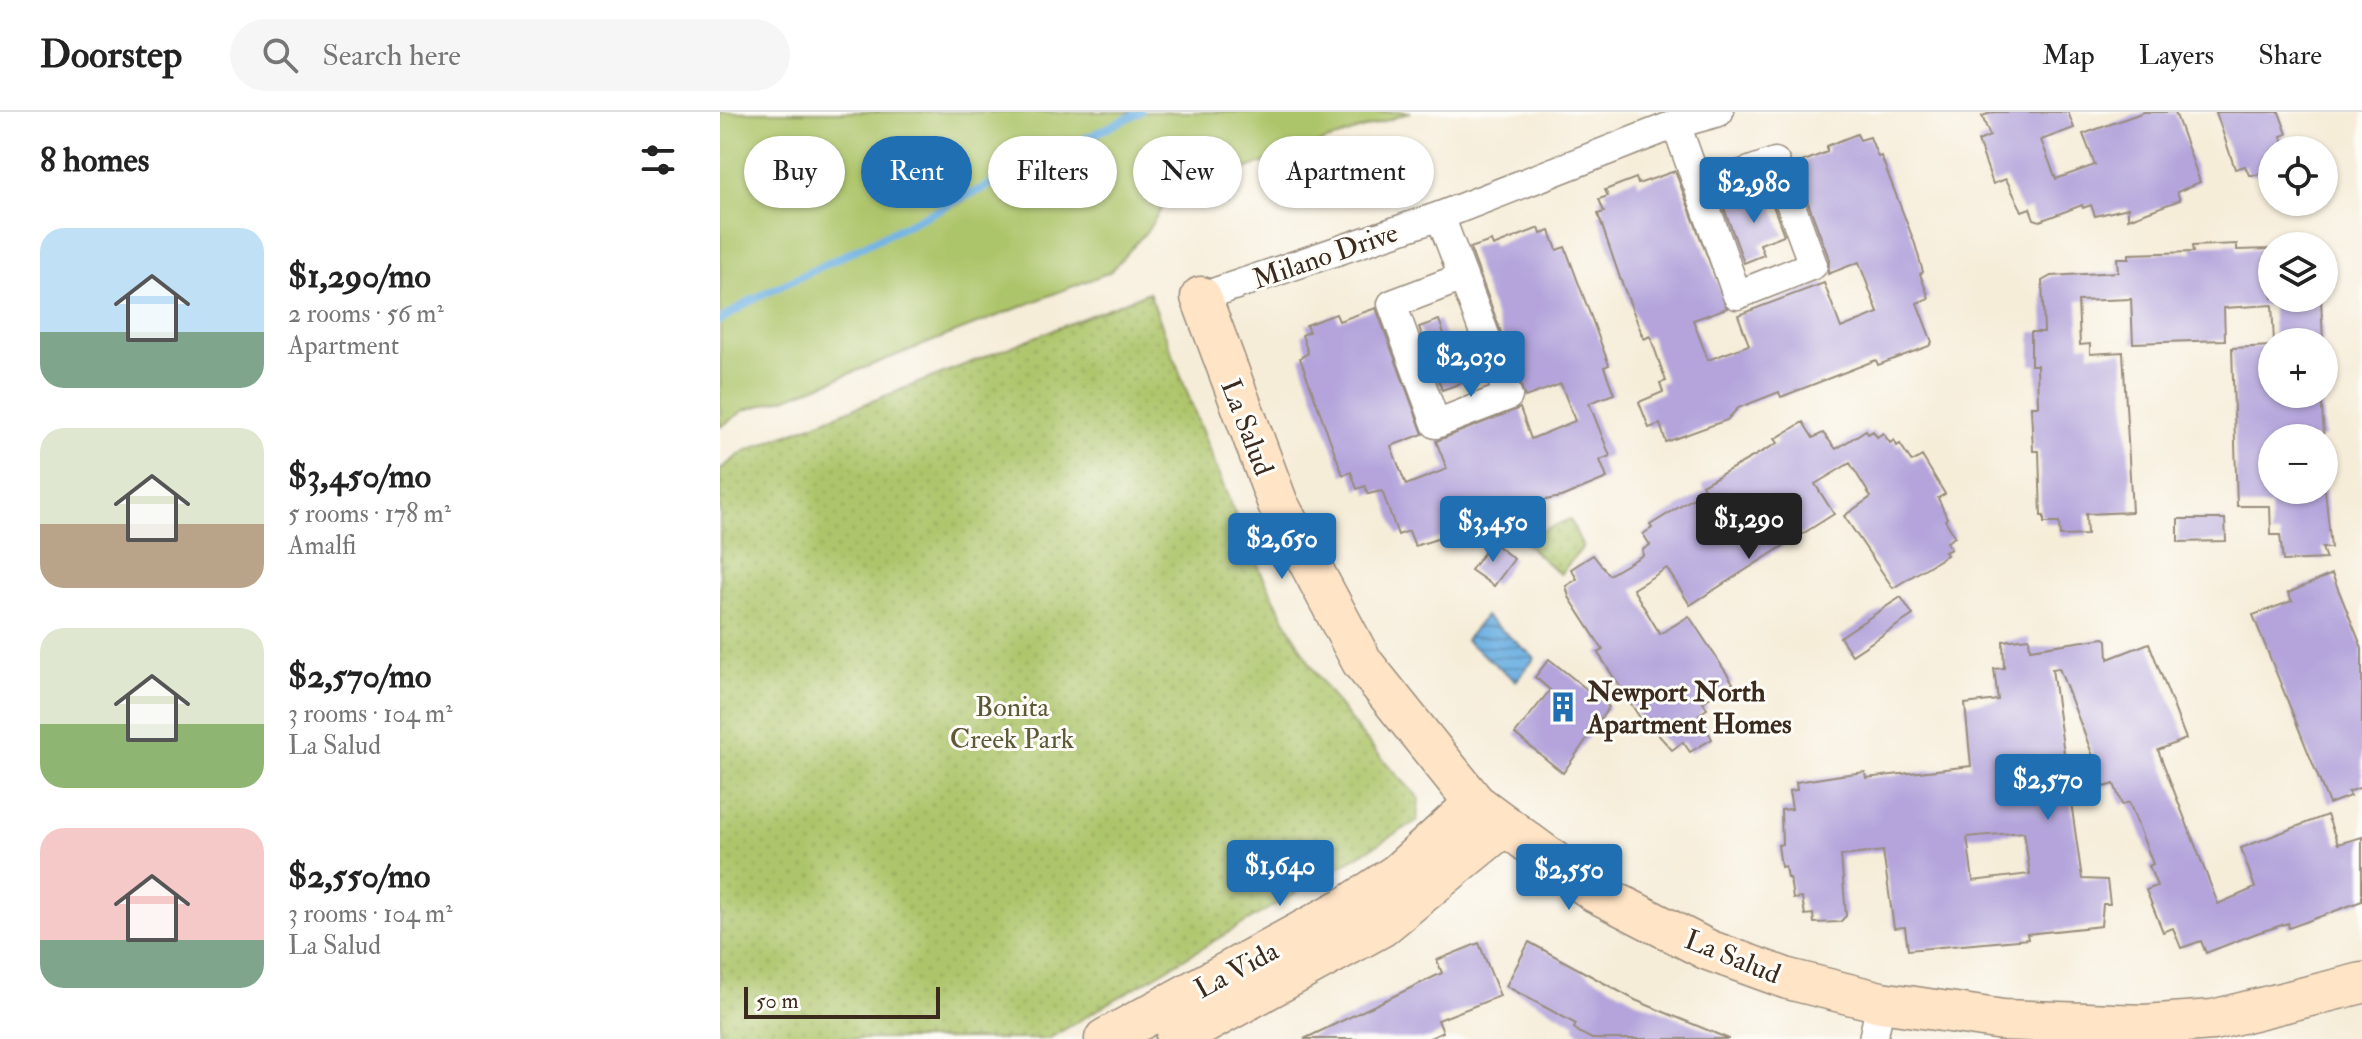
<!DOCTYPE html>
<meta charset="utf-8">
<style>
:root{--surface:#fff;--page:#f6f6f6;--text:#222;--muted:#767676;--line:#e0e0e0;--accent:#1f6fb2}
body{margin:0;font-family:"IM FELL Double Pica",serif;background:var(--page);color:var(--text);height:100vh;display:flex;flex-direction:column;font-size:30px;white-space:nowrap}
*{box-sizing:border-box;margin:0}
p{font-size:26px;color:var(--muted)}
.icon{flex:none;width:44px;height:44px;fill:none;stroke:currentColor;stroke-width:2;stroke-linecap:round;stroke-linejoin:round}
.map{position:relative;flex:1;overflow:hidden}
.panel{display:flex;flex-direction:column;background:var(--surface);width:720px}
.panel>*{flex:none}
.banner{position:absolute;left:24px;top:24px;width:760px;height:72px;display:flex;gap:16px}
.tools{position:absolute;left:1538px;top:24px;display:grid;gap:16px}
.tools a{display:grid;place-items:center;width:80px;height:80px;border-radius:50%;background:var(--surface);box-shadow:0 2px 6px #0004;font-size:40px}
.scale{position:absolute;left:24px;bottom:20px;width:196px;box-sizing:border-box;padding-left:8px;border:4px solid #3b2a1e;border-top:0;font-size:22px;line-height:28px;white-space:nowrap;color:#3b2a1e;-webkit-text-stroke:6px #fdfcf7;paint-order:stroke}
.price{position:absolute;translate:-50% -68px;padding:0 18px;border-radius:8px;background:var(--accent);color:#fff;font-size:26px;line-height:52px;filter:drop-shadow(0 2px 4px #0008)}
.price::after{content:'';position:absolute;left:50%;top:48px;width:24px;height:18px;margin-left:-12px;background:inherit;clip-path:polygon(0 0,100% 0,50% 100%)}
.price.selected{background:#222;color:#fff}
ul{padding:0;list-style:none}
li{display:flex;align-items:center;gap:24px;height:200px;padding:0 40px}
li span{display:grid;place-items:center;flex:none;width:224px;height:160px;border-radius:24px;color:#555}
li>.icon{margin-inline-start:auto}
span .icon{width:96px;height:96px;fill:#fffc;stroke-width:1}
li b{font-size:34px}
h2{display:flex;justify-content:space-between;align-items:center;height:96px;padding:0 40px;font-size:34px}
.pill{padding:0 28px;border-radius:36px;background:var(--surface);box-shadow:0 2px 6px #0004;font-size:28px;line-height:72px}
.pill.selected{background:var(--accent);color:#fff}
header{display:flex;align-items:center;gap:48px;box-sizing:border-box;height:112px;padding:0 40px;background:var(--surface);border-bottom:2px solid var(--line)}
header strong{font-size:38px}
nav{display:flex;gap:44px;margin-inline-start:auto;font-size:28px}
.search{width:560px;height:72px;background:var(--page);display:flex;align-items:center;gap:20px;box-sizing:border-box;padding:0 28px;border-radius:44px;color:var(--muted);font-size:30px}
main{display:flex;flex:1;min-height:0}
.map>svg:first-child{display:block}
.green{fill:#adc56b;stroke:#747844;stroke-width:2}
.park{fill:url(#park-dots);stroke:#747844;stroke-width:2}
.water{fill:url(#water-rules);stroke:#546d80;stroke-width:2}
.lines{fill:none;stroke-linecap:round;stroke-linejoin:round}
.stream{stroke:#6db0e2;stroke-width:8}
.building{fill:#b4a4db;fill-rule:evenodd}
.street-casing{stroke:#988c7c;stroke-width:31}
.secondary-casing{stroke:#988c7c;stroke-width:43}
.street{stroke:#fff;stroke-width:28}
.secondary{stroke:#ffe4c6;stroke-width:40}
.labels{text-anchor:middle;stroke-width:6;stroke-linejoin:round;paint-order:stroke}
.street-label{font-size:28px;fill:#3b2a1e;stroke:#fdfcf7}
.poi-label{font-size:28px;font-weight:bold;fill:#3b2a1e;stroke:#fdfcf7;text-anchor:start}
.park-label{font-size:28px;fill:#5d5835;stroke:#fdfcf7}
</style>
<header>
<strong>Doorstep</strong>
<div class="search"><svg class="icon" aria-label="search" viewBox="0 0 24 24"><circle cx="10" cy="10" r="6"/><path d="M15 15l6 6"/></svg>Search here</div>
<nav><a>Map</a><a>Layers</a><a>Share</a></nav>
</header>
<main>
<section class="panel">
<h2>8 homes<svg class="icon" aria-label="filters" viewBox="0 0 24 24"><path d="M4 7h16M4 17h16"/><circle cx="9" cy="7" r="2"/><circle cx="15" cy="17" r="2"/></svg></h2>
<ul>
<li><span style="background:linear-gradient(#bfe0f5 65%,#7fa58c 0)"><svg class="icon" aria-label="home" viewBox="0 0 24 24"><path d="M3 11l9-7 9 7M6 9v11h12V9"/></svg></span><div><b>$1,290/mo</b><p>2 rooms · 56 m²</p><p>Apartment</p></div></li>
<li><span style="background:linear-gradient(#dfe7d0 60%,#b9a48a 0)"><svg class="icon" aria-label="home" viewBox="0 0 24 24"><path d="M3 11l9-7 9 7M6 9v11h12V9"/></svg></span><div><b>$3,450/mo</b><p>5 rooms · 178 m²</p><p>Amalfi</p></div></li>
<li><span style="background:linear-gradient(#dfe7d0 60%,#8fb573 0)"><svg class="icon" aria-label="home" viewBox="0 0 24 24"><path d="M3 11l9-7 9 7M6 9v11h12V9"/></svg></span><div><b>$2,570/mo</b><p>3 rooms · 104 m²</p><p>La Salud</p></div></li>
<li><span style="background:linear-gradient(#f6c9c9 70%,#7fa58c 0)"><svg class="icon" aria-label="home" viewBox="0 0 24 24"><path d="M3 11l9-7 9 7M6 9v11h12V9"/></svg></span><div><b>$2,550/mo</b><p>3 rooms · 104 m²</p><p>La Salud</p></div></li>
</ul>
</section>
<div class="map">
<svg width="1642" height="927" viewBox="0 0 1642 927">
<defs>
<pattern id="park-dots" width="8" height="8" patternUnits="userSpaceOnUse" patternTransform="scale(2)"><rect width="8" height="8" fill="#adc56b"/><path d="M2 2h.1M6 6h.1" fill="none" stroke="#96a95c" stroke-width="1.8" stroke-linecap="round"/></pattern>
<pattern id="water-rules" width="6" height="5" patternUnits="userSpaceOnUse" patternTransform="scale(2)"><rect width="6" height="5" fill="#6db0e2"/><path d="M0 2.5h6" fill="none" stroke="#5b8fb7"/></pattern>
</defs>
<rect width="100%" height="100%" fill="#fdfcf7"/>
<filter id="ink" filterUnits="userSpaceOnUse"><feTurbulence type="fractalNoise" baseFrequency=".0125" numOctaves="2"/><feDisplacementMap in="SourceGraphic" scale="16" xChannelSelector="R" yChannelSelector="G"/><feConvolveMatrix kernelMatrix="1 2 1 2 8 2 1 2 1" color-interpolation-filters="sRGB"/></filter>
<filter id="wash" filterUnits="userSpaceOnUse"><feTurbulence type="fractalNoise" baseFrequency=".006" numOctaves="4" result="noise"/><feDisplacementMap in="SourceGraphic" scale="32" xChannelSelector="R" yChannelSelector="G"/><feGaussianBlur stdDeviation="1.8" result="paint"/><feColorMatrix in="noise" values="0 0 0 0 0 0 0 0 0 0 0 0 0 0 0 0 0 1.4 0 .05"/><feComposite in="paint" operator="in"/></filter>
<g filter="url(#wash)">
<rect width="100%" height="100%" fill="#f6edd9"/>
<path class="green" d="M0,0H691L487,70L446,90L426,120L390,160L67,286L25,298L0,315Z"/>
<g class="park">
<path d="M429,180C477,303 518,430 585,543C615,594 658,644 699,686L697,709L328,927H0V358L23,340Z"/>
<path d="M850,407L863,435L840,462L801,428Z"/>
</g>
<path class="water" d="M765,504L815,546L796,569L745,528Z"/>
<g class="lines">
<path class="stream" d="M0,208L32,188L420,0"/>
</g>
<g id="blocks">
<g class="building">
<path d="M1274,0H1348L1354,16L1321,28L1336,67L1375,53L1363,22L1424,0H1455L1480,70L1457,80L1460,88L1408,107V96L1375,104L1371,93L1363,96L1362,93L1320,109L1314,107L1310,96L1302,99L1286,67L1273,72L1258,29L1270,24L1262,4Z"/>
<path d="M1496,0H1559L1567,22L1561,24L1567,38H1552V57L1536,63H1529L1525,54L1515,57Z"/>
<path d="M1137,22L1140,28L1150,25L1158,45L1161,44L1195,132L1203,160L1200,162L1209,186L1197,191L1212,230L1209,234L1158,253L1156,248L1061,285L1059,280L1018,296L1007,308L946,330L940,312L929,316L919,290L943,280L940,271L946,269L930,224L924,227L900,166L878,102L884,100L879,87L888,84L885,78L916,66L918,72L955,59L1007,196L973,208L988,248L1029,233L1018,203L1104,171L1121,216L1158,201L1139,150L1108,162L1109,147L1074,53L1107,40V34Z"/>
<path d="M1048,80L1064,123L1040,132L1044,143L1024,151L1004,96Z"/>
<path d="M819,116L821,122L830,119L837,138L845,135L889,253L884,255L894,282L869,291L890,344L880,348L887,366L841,385L815,390L809,387L765,404L767,411L695,434L689,419L678,423L662,379L648,382L645,374L637,377L631,360L623,363L580,246L588,241L582,223L589,220L586,213L616,202L619,209L656,196L703,322L671,334L686,373L727,357L716,329L800,296L811,327L855,309L841,272L805,285L750,136L771,129L773,134Z"/>
<path d="M1517,132V138L1552,137V186H1601L1603,230H1554L1552,193L1504,196L1505,228L1413,231L1411,187L1358,189L1360,233L1370,232V242L1403,240L1412,400L1366,402L1367,423L1340,424L1339,411H1324V404H1321L1319,339H1313L1311,294H1318L1317,253H1311V220H1324L1322,169L1331,164L1398,160L1397,146H1409V142L1473,140L1472,134Z"/>
<path d="M719,208L742,271L722,278L699,215Z"/>
<path d="M1552,234V282H1601L1604,326H1552V378H1605L1611,436H1602L1606,447L1563,449L1560,423H1551L1550,394H1517L1512,236Z"/>
<path d="M1083,310L1093,326L1103,321L1116,337L1146,318L1148,322L1153,319L1157,325L1163,321L1170,331L1174,328L1177,334L1180,332L1192,350L1202,344L1225,382L1218,386L1227,406L1225,408L1235,425L1227,430L1231,437L1225,440L1227,443L1173,476L1124,404L1151,385L1130,351L1095,372L1114,402L970,493L947,456L913,477L940,522L969,504L1013,571L983,590L987,597L979,602L992,627L970,640L963,630L952,638L934,618L930,621L878,541L883,538L849,485L846,474L857,467L851,457L873,443L889,463L923,443L922,438L930,433L923,422L932,416L930,413L985,379L982,373L1058,331L1055,327Z"/>
<path d="M1458,407H1505L1506,429L1458,430Z"/>
<path d="M772,430L794,447L774,474L751,458Z"/>
<path d="M1612,462L1642,536V675L1628,680L1630,684L1609,692L1533,503L1572,489L1568,481Z"/>
<path d="M1181,485L1193,503L1132,543L1120,525Z"/>
<path d="M1309,526L1310,537L1384,526L1387,528L1388,547L1429,531L1466,627L1438,638L1498,792L1535,776L1521,736L1607,703L1618,732L1642,725V789L1569,816L1568,811L1537,821L1486,841L1481,829L1461,836L1453,816L1443,820L1426,778L1437,774L1429,754L1433,752L1409,690L1402,693L1394,672L1385,675L1339,556L1332,557L1362,767L1387,768L1390,792H1383L1381,814L1307,822L1308,827L1188,838L1185,815L1174,816L1163,739L1121,744L1126,804L1120,810L1094,811L1093,802L1085,803L1082,786L1073,787L1070,766H1067L1065,754L1061,755L1058,733L1062,732L1061,698L1072,697L1069,679L1077,678L1076,670L1121,663L1145,660L1146,666L1251,654L1245,592L1278,588L1274,557L1284,556L1283,529ZM1304,720L1310,762L1253,769L1247,725Z"/>
<path d="M829,547L889,595L843,661L795,622L830,578L815,565Z"/>
<path d="M809,830L915,888L1009,927H872L860,921L854,916L856,912L786,874Z"/>
<path d="M759,831L780,884L718,908L723,920L708,927H584L722,861L717,848Z"/>
</g>
</g>
</g>
<g filter="url(#ink)">
<use href="#blocks" fill-opacity="0" stroke="#988c7c" stroke-width="2"/>
<g class="lines">
<g class="street-casing">
<g id="street">
<path d="M956,12L1017,183L1093,153L1055,50L979,77"/>
<path d="M720,104L788,284L716,312L672,192L743,165"/>
<path d="M481,185L720,104L956,12L999,0"/>
<path d="M1153,927L1161,890"/>
</g>
</g>
<g class="secondary-casing">
<g id="secondary">
<path d="M481,185L558,392L642,550L755,691L875,780L988,838L1068,867L1161,890L1283,908L1424,913L1493,908L1642,871"/>
<path d="M385,927L630,793L677,762L755,691"/>
<path d="M456,927L661,815L784,714"/>
</g>
</g>
<use href="#street" class="street"/>
<use href="#secondary" class="secondary"/>
</g>
</g>
<defs>
<g id="building-bare" transform="scale(2.4)"><path d="M-4-6H4V6H1V3H-1V6H-4ZM-2.5-4.3h1.7v1.8h-1.7ZM.8-4.3h1.7v1.8H.8ZM-2.5-1h1.7V.8h-1.7ZM.8-1h1.7V.8H.8Z" fill="#1f6fb2" stroke="#fdfcf7" stroke-width="2.5" paint-order="stroke"/></g>
</defs>
<g fill-rule="evenodd">
<use href="#building-bare" x="843" y="595"/>
</g>
<g class="labels">
<g class="street-label">
<text transform="translate(605 143) rotate(-19)" y="10">Milano Drive</text>
<text transform="translate(528 315) rotate(69)" y="10">La Salud</text>
<text transform="translate(1013 844) rotate(22)" y="10">La Salud</text>
<text transform="translate(516 857) rotate(-28)" y="10">La Vida</text>
</g>
<g class="poi-label">
<text x="867" y="589">Newport North<tspan x="867" dy="32">Apartment Homes</tspan></text>
</g>
<g class="park-label">
<text x="292" y="604">Bonita<tspan x="292" dy="32">Creek Park</tspan></text>
</g>
</g>
</svg>
<div class="tools">
<a><svg class="icon" aria-label="locate" viewBox="0 0 24 24"><circle cx="12" cy="12" r="6"/><path d="M12 2v4M12 18v4M2 12h4M18 12h4"/></svg></a>
<a><svg class="icon" aria-label="layers" viewBox="0 0 24 24"><path d="M12 4l9 5-9 5-9-5zM3 14l9 5 9-5"/></svg></a>
<a>+</a>
<a>−</a>
</div>
<div class="scale">50 m</div>
<b class="price" style="left:1034px;top:113px">$2,980</b>
<b class="price" style="left:751px;top:287px">$2,030</b>
<b class="price selected" style="left:1029px;top:449px">$1,290</b>
<b class="price" style="left:773px;top:452px">$3,450</b>
<b class="price" style="left:562px;top:469px">$2,650</b>
<b class="price" style="left:1328px;top:710px">$2,570</b>
<b class="price" style="left:560px;top:796px">$1,640</b>
<b class="price" style="left:849px;top:800px">$2,550</b>
<div class="banner">
<a class="pill">Buy</a>
<a class="pill selected">Rent</a>
<a class="pill">Filters</a>
<a class="pill">New</a>
<a class="pill">Apartment</a>
</div>
</div>
</main>
